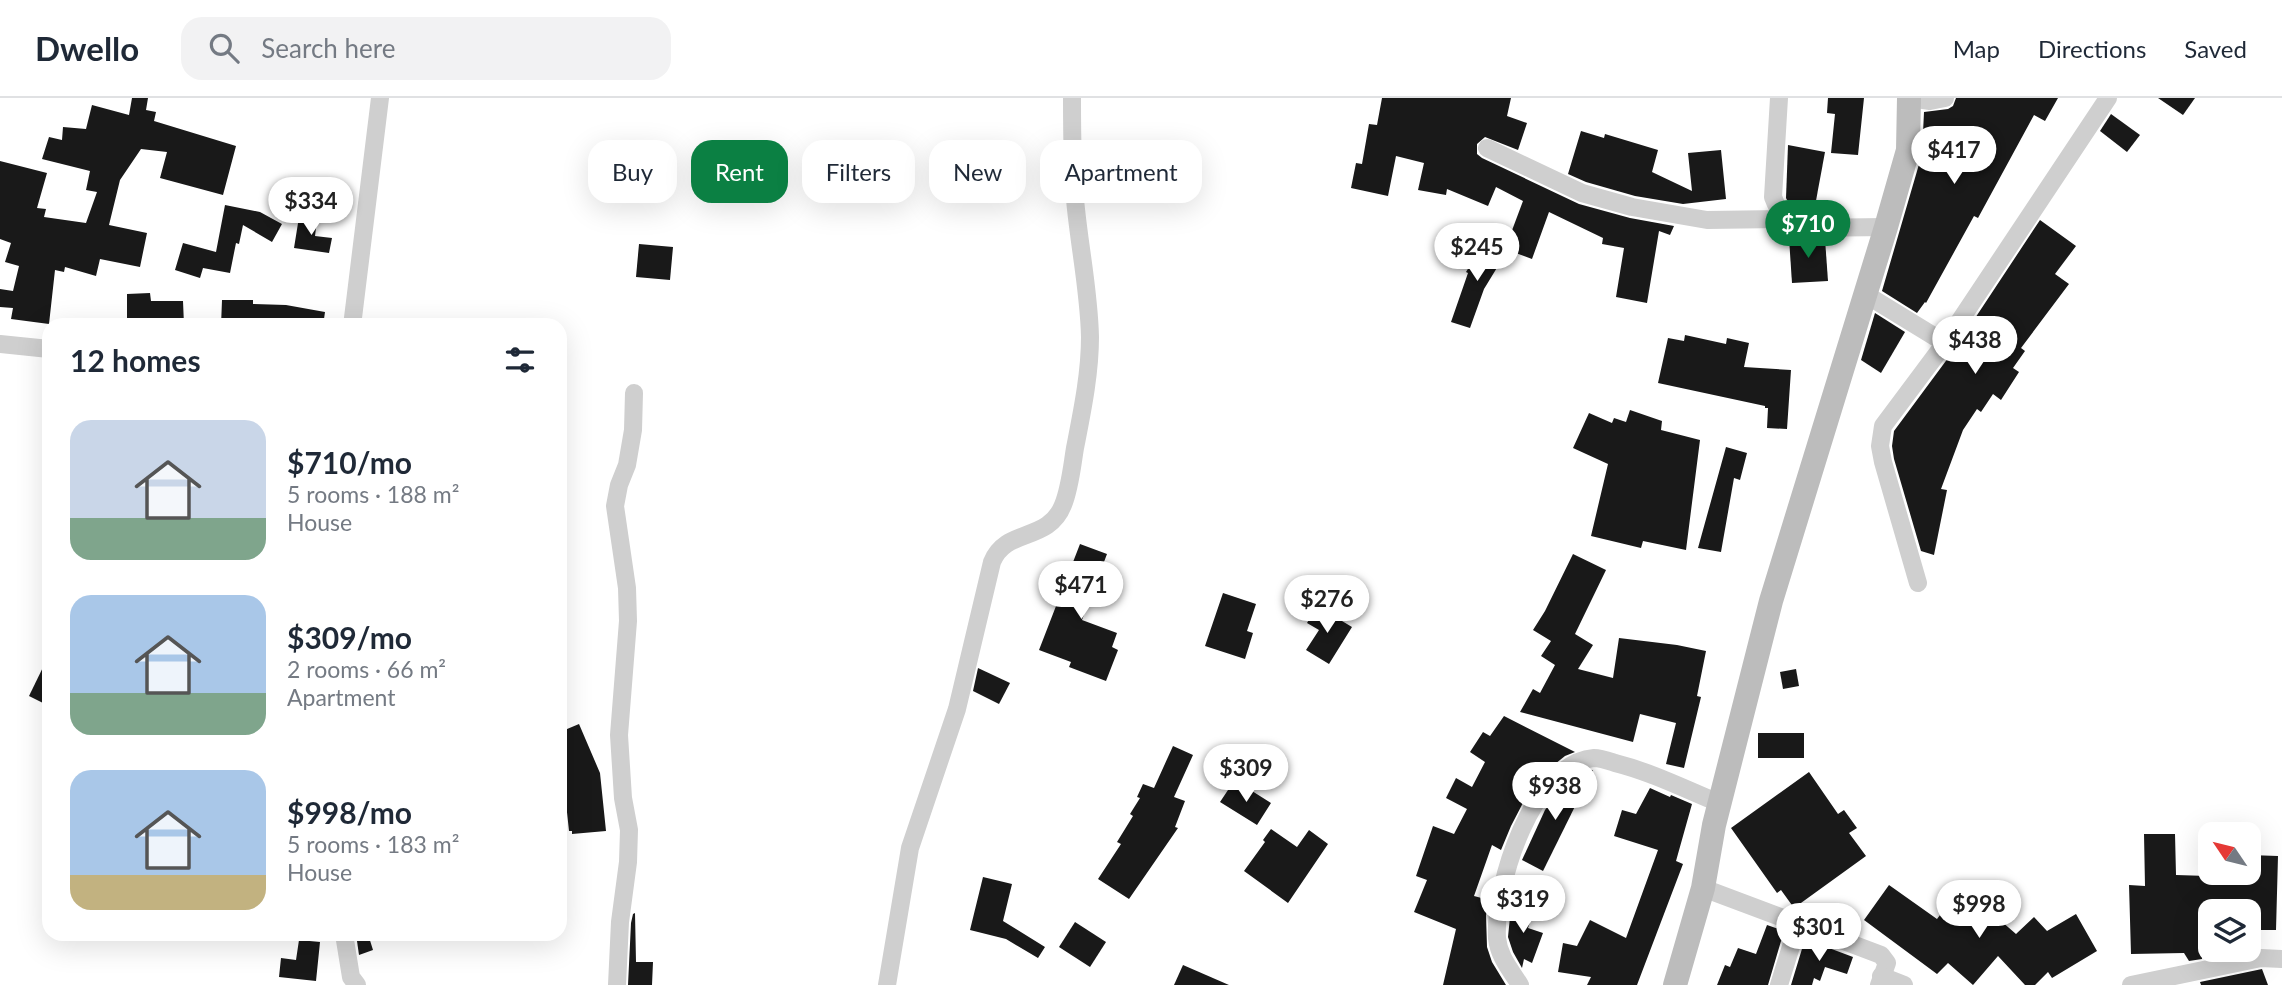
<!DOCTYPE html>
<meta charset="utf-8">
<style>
:root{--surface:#fff;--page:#f2f2f3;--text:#1f2937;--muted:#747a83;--line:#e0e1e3;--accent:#0b8043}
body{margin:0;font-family:Lato,sans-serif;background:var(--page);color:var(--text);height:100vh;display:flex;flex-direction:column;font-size:26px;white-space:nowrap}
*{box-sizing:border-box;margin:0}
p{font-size:23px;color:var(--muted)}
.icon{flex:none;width:38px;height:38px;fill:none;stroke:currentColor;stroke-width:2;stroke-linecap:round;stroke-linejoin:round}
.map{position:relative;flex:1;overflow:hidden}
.panel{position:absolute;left:42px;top:220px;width:525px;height:623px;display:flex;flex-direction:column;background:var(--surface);border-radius:21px;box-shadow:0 7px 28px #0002}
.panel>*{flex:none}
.guide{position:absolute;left:588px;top:42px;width:665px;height:63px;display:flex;gap:14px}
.needle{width:46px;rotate:305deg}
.tools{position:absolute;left:2198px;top:724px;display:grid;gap:14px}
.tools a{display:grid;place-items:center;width:63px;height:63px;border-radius:14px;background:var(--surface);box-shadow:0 7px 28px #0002;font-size:35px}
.price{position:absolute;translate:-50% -60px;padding:0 16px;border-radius:24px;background:#fff;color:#222;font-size:23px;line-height:46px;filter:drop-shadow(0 2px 4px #0008)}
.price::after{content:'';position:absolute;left:50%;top:42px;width:21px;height:16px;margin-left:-10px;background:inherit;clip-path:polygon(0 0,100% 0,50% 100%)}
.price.current{background:var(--accent);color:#fff}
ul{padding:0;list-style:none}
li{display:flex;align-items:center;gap:21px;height:175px;padding:0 28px}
li span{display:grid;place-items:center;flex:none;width:196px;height:140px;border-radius:21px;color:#555}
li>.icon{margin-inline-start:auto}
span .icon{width:84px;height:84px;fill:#fffc;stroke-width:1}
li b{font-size:30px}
h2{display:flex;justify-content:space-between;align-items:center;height:84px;padding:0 28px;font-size:30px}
.chip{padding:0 24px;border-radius:21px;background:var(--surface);box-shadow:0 7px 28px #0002;font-size:24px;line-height:63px}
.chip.current{background:var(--accent);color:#fff}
header{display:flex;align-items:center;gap:42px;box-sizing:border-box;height:98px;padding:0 35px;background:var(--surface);border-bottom:2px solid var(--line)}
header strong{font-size:33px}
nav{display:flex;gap:38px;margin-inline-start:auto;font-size:24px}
.search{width:490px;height:63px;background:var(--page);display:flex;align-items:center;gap:18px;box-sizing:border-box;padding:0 24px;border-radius:21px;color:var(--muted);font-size:26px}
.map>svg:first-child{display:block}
.building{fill:#191919}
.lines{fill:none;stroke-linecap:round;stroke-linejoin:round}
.minor{stroke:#cfcfcf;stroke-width:18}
.secondary{stroke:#bcbcbc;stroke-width:24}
</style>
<header>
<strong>Dwello</strong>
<div class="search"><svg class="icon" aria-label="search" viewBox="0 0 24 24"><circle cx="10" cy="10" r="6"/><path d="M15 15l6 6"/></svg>Search here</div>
<nav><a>Map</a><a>Directions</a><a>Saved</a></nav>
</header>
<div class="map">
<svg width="2282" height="887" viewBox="0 0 2282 887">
<rect width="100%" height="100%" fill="#fff"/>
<g class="building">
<path d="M132,0H148L146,12L156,14L154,23L236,48L223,97L160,80L167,54L141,51L120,82L109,127L147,135L140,169L100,161L96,178L65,169L64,174L55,172L49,226L11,221L13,210L0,209V191L13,193L19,168L5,164L11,145L0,141V63L47,75L37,110L46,111L44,119L86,125L97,94L86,92L90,73L42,61L49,39L62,42L63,29L86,31L92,7L129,17Z"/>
<path d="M1382,0H1511L1507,18L1527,25L1518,52L1485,39L1477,46V56L1482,60L1579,106L1630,120L1674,128L1670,137L1659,133L1647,205L1616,199L1624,150L1602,146L1603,140L1549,114L1532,161L1505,151L1523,103L1496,89L1488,108L1447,91L1446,97L1418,92L1424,65L1396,58L1388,98L1351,90L1356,65L1362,66L1369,26L1377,27Z"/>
<path d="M1828,0H1864L1858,57L1831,55L1835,16L1827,15Z"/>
<path d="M1956,0H2058L2045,23L2034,17L1978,120L1974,118L1926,205L1925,204L1917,215L1882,193L1922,56L1924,14L1948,11L1953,8Z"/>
<path d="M2158,0H2195L2183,17Z"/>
<path d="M2111,16L2140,37L2127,54L2100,33Z"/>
<path d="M1581,33L1604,40L1605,36L1658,52L1652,74L1692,93L1688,55L1721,52L1726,101L1683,106L1635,98L1586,84L1568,76Z"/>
<path d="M1788,47L1825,54L1815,108L1787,102L1786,100Z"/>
<path d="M225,107L260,114L282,126L272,144L243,127L239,146L236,145L230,175L203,170L200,180L175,172L183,145L216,154Z"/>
<path d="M299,119L317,122L315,138L332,140L329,155L294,150Z"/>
<path d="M2040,122L2076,148L2055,176L2069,186L2021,250L2025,253L2013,270L2019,274L2001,302L1993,296L1981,314L1977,311L1963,332L1941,391L1947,392L1934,457L1921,453L1894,361L1892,348L1894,333L1954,252Z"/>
<path d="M1789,140L1825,141L1828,183L1792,185Z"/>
<path d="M1486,142L1506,155L1484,191L1470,230L1451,224L1468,175L1466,174Z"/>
<path d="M639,146L673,149L670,182L636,179Z"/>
<path d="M150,195L151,203H183L184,227L127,228V196Z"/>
<path d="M222,202H253V206L286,207L325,214L323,228H221Z"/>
<path d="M1875,215L1905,234L1881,275L1861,262Z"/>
<path d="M1685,237L1726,246L1727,240L1749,245L1744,269L1791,272L1787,331L1767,330L1768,310H1765V308L1658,285L1668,240L1684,243Z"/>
<path d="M1630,312L1662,323L1661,332L1700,342L1686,452L1643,443L1641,450L1591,438L1608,366L1573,350L1589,315L1612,325L1614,320L1626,324Z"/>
<path d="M1726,349L1747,355L1740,382L1734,380L1721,454L1698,450Z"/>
<path d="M1080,446L1107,456L1082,522L1117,535L1112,549L1118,552L1106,583L1069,569L1071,564L1039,552Z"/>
<path d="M1573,456L1606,472L1575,536L1593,547L1578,571L1613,580L1619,540L1677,547L1706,553L1697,598L1701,599L1684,670L1666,666L1676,625L1640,616L1633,644L1520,614L1533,591L1540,595L1555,567L1541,558L1551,543L1533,532L1545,513Z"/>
<path d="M1223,495L1256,506L1247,533L1253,535L1245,561L1205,548Z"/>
<path d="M1317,508L1352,529L1329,566L1306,552L1319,532L1307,525Z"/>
<path d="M49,557V608L29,598Z"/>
<path d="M978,570L1010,585L999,606L973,593Z"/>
<path d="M1796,571L1799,588L1783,591L1780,574Z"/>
<path d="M1504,618L1575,654L1565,658L1545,674L1526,699L1511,728L1501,752L1492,747L1474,798L1489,802L1486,817L1487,849L1492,864L1506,887H1443L1456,831L1414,814L1427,782L1416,778L1433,728L1454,736L1467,711L1446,700L1456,680L1472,689L1485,664L1470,654L1483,634L1490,638Z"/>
<path d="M579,626L600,675L606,733L572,736V733H569L564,686L560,688V634Z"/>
<rect x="1758" y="635" width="46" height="25"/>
<path d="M1173,648L1193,657L1174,699L1185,703L1175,729L1178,730L1129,801L1098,781L1121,746L1117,744L1133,718L1130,716L1140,700L1137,699L1143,686L1154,690Z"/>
<path d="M1593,672L1543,773L1522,762L1545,712L1561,691L1577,677Z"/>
<path d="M1809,674L1838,716L1844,712L1857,730L1849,735L1866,758L1794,810L1781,792L1777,795L1731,730Z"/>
<path d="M1232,686L1250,697L1252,693L1271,705L1257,727L1220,704Z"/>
<path d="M1650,690L1670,699L1671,697L1692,706L1676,763L1683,766L1637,887H1587L1591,879L1558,874L1563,845L1577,848L1590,822L1626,840L1658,752L1614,738L1622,712L1636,716Z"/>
<path d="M1271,731L1297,749L1309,732L1328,746L1288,805L1244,773L1265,744L1263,742Z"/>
<path d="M2144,736H2175L2176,777L2240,779V775H2249V757L2278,758L2276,832H2249V814H2210V831H2203L2202,861L2189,863L2184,855L2131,856L2129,787L2145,788Z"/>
<path d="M983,779L1012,786L1003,823L1045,849L1038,860L1006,841L970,832Z"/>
<path d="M1889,787L1937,821L1950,804L1983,828L1993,816L2016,836L2034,819L2047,833L2076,816L2097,853L2052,880L2048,874L2035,887H2025L1998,858L1973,887L1948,865L1937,876L1864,822Z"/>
<path d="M1520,808L1534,813L1528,830L1543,835L1532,865L1524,861L1522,870L1513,854L1508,839L1511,809L1519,811Z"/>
<path d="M635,815L636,864H653L652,887H628L631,825L633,816Z"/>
<path d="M1075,824L1106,844L1090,869L1059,849Z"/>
<path d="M1767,827L1784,833L1768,887H1717L1725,867L1730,869L1738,850L1756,856Z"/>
<path d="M356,836H368L373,852L359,857Z"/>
<path d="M1805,841L1853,859L1847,876L1825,869L1820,883L1814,880L1812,887H1791Z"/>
<path d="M299,842L320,844L316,883L279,879L281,860L296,862Z"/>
<path d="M1183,867L1229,887H1174Z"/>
<path d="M2262,871L2268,887H2201L2200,884Z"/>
</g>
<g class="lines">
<g class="minor">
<path d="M1779,0L1773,99C1779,115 1786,126 1803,130L1886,129"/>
<path d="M1910,0L1930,3L1945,0"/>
<path d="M1487,50L1582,95L1632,109L1707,122L1785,121"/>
<path d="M1865,196L1945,245"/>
<path d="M352,228L380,0"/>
<path d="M0,246L49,251"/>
<path d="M1918,485L1883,364L1880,348L1883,328L1945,245L2108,0"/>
<path d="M1703,790L1881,857L1887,865L1879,887"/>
<path d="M344,836L351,879L357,887"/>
<path d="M1881,878L1904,887"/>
<path d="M617,887L620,824L628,764L629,732L623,700L619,637L628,523L627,490L615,408L619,387L627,367L633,332L634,295"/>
<path d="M887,887L910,750L957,611L992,464C1006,429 1048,445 1063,407C1070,390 1072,368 1075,350C1082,314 1090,276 1090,239C1089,192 1079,147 1075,101C1072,68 1072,33 1072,0"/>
<path d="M1520,887C1510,871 1499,859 1497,840C1494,788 1532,665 1594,660C1601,660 1609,663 1615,665C1651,674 1685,691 1719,705"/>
<path d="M1779,887L1798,826"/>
<path d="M2131,887L2261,860L2282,861"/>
</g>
<path class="secondary" d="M1675,887L1703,790L1714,727L1771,503L1886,129L1908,52L1909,0"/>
</g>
</svg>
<div class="tools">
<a><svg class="needle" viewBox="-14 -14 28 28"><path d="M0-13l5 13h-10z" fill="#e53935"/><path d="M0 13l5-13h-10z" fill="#747a83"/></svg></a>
<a><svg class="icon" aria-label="layers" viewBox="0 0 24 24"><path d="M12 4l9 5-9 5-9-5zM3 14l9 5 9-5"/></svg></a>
</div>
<b class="price" style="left:1954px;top:88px">$417</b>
<b class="price" style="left:311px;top:139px">$334</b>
<b class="price current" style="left:1808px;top:162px">$710</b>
<b class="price" style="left:1477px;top:185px">$245</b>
<b class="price" style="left:1975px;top:278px">$438</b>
<b class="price" style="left:1081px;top:523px">$471</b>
<b class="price" style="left:1327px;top:537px">$276</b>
<b class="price" style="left:1246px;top:706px">$309</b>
<b class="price" style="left:1555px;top:724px">$938</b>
<b class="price" style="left:1523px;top:837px">$319</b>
<b class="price" style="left:1979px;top:842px">$998</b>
<b class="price" style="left:1819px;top:865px">$301</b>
<div class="guide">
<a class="chip">Buy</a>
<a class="chip current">Rent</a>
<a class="chip">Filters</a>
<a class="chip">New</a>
<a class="chip">Apartment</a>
</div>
<section class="panel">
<h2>12 homes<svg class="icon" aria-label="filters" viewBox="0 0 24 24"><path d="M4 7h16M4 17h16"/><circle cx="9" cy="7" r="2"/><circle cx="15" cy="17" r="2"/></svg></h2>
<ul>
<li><span style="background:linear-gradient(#c9d6e8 70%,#7fa58c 0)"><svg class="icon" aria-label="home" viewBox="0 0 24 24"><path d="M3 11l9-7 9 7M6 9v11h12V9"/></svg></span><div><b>$710/mo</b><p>5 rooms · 188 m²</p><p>House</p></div></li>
<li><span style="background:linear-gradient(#a9c7e8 70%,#7fa58c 0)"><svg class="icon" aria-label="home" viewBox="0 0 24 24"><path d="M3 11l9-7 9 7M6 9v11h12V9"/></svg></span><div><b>$309/mo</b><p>2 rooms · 66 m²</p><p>Apartment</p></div></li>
<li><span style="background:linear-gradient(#a9c7e8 75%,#c2b280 0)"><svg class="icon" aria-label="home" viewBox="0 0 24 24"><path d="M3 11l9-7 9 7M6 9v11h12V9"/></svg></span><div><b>$998/mo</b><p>5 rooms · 183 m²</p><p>House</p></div></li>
</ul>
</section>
</div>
